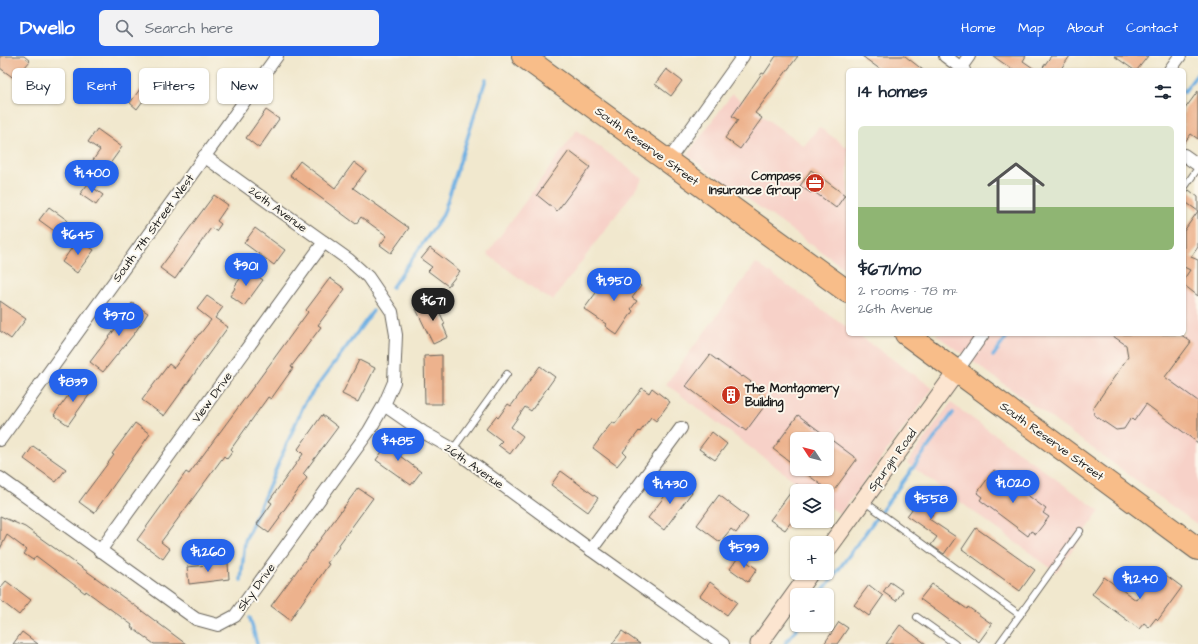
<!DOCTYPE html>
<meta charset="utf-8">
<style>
:root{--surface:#fff;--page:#f2f2f3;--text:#1f2937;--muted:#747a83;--accent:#2563eb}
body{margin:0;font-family:"Architects Daughter",sans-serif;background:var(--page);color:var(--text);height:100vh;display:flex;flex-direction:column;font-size:15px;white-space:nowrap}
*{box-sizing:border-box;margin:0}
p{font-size:13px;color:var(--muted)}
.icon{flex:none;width:22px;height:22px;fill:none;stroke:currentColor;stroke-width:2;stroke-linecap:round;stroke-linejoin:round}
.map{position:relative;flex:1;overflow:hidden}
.drawer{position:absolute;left:846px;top:12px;width:340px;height:268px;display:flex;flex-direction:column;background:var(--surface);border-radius:6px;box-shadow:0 1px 3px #0004}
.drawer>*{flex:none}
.hud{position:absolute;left:12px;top:12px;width:380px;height:36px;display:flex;gap:8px}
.needle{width:26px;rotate:306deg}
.fabs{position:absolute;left:790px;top:376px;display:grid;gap:8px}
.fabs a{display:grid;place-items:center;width:44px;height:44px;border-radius:6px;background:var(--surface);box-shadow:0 1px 3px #0004;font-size:20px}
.price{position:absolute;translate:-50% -34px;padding:0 9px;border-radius:14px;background:var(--accent);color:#fff;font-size:13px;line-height:26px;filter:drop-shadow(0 1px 2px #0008)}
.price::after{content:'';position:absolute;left:50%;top:24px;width:12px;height:9px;margin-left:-6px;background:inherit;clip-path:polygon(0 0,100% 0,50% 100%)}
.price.selected{background:#222;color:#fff}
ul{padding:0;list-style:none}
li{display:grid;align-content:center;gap:8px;height:212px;padding:0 12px}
li span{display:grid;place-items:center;height:124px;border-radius:6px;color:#555}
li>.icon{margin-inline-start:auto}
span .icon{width:72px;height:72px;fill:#fffc;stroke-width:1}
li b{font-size:17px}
h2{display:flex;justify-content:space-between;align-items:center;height:48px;padding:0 12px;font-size:17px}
.chip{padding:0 14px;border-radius:6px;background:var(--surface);box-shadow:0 1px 3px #0004;font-size:14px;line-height:36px}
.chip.selected{background:var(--accent);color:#fff}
header{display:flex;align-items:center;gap:24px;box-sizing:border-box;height:56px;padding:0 20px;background:var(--accent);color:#fff}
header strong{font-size:19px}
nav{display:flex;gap:22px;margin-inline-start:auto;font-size:14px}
.search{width:280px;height:36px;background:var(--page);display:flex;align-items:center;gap:10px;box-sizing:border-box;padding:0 14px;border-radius:6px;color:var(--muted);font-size:15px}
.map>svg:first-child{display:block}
.built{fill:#f7d1c8;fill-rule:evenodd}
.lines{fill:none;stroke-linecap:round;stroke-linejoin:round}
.stream{stroke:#6fb0e3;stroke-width:3.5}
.building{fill:#edb28d}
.lane-casing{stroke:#67635a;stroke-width:8}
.street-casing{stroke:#67635a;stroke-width:14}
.secondary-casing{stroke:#67635a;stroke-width:19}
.highway-casing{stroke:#67635a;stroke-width:24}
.lane{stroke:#fff;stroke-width:6}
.street{stroke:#fff;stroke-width:12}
.secondary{stroke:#fce5d0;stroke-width:17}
.highway{stroke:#f8bd89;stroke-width:22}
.labels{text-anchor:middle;stroke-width:4;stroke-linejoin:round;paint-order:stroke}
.street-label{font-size:12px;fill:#1c1c1c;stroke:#fbf7ec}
.poi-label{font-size:12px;font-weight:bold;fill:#1c1c1c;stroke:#fbf7ec;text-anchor:end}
</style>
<header>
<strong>Dwello</strong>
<div class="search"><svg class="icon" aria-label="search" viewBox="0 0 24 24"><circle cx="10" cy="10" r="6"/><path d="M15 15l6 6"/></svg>Search here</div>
<nav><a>Home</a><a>Map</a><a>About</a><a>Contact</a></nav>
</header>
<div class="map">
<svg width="1198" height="588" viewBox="0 0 1198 588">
<rect width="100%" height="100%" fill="#fbf7ec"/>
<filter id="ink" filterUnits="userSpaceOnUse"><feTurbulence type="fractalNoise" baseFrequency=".025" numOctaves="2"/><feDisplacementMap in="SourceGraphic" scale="8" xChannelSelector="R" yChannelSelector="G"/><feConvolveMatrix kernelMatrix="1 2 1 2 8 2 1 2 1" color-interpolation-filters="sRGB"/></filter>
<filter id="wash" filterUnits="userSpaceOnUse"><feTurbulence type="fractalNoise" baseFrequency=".012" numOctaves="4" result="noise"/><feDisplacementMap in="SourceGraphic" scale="16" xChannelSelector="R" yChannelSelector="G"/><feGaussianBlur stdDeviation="0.9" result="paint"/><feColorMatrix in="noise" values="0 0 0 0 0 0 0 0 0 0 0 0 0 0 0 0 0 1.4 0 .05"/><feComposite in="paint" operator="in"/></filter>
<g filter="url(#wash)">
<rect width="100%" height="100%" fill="#f1e8ce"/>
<g class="built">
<path d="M732,38L804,90L819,71L848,92V215L687,99Z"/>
<path d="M577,74L643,123L553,244L541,238L487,198Z"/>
<path d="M756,207L848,272V278H857L933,332L840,458L827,449V435H808L666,328ZM797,383H827V413H797Z"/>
<path d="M1184,229L1198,239V469L935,278H1184Z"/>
<path d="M951,347L1100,455L1056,516L907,407Z"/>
</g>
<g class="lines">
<g class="stream">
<path d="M1184,36L1198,17"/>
<path d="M392,231L443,159L486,23"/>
<path d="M993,300L1009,278"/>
<path d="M241,524L245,485L304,348L373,255"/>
<path d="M820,539L953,357"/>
<path d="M250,562L257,588"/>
<path d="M785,588L799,569"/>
</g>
</g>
<g id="blocks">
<g class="building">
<path d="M0,0H24L30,5L15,23L0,12Z"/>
<path d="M776,0H798L755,57L762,62L740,93L725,82L738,64L732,60L762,17L764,18Z"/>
<path d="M862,0H905L923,14H881Z"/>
<path d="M993,0H1026L1023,5L1036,14H1013Z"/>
<path d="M1051,0H1070L1060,14H1041Z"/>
<path d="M1114,0H1148L1137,14H1134Z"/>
<path d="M666,13L682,25L671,40L655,28Z"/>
<path d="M140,33L148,38L137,53L130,47Z"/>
<path d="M1198,35V83L1191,78L1184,87V54Z"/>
<path d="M266,54L279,63L259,92L246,82Z"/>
<path d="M97,73L122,91L104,116L91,107L100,94L88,86Z"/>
<path d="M569,95L590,111L557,155L537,139Z"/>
<path d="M300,105L335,132L354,106L366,115L353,132L409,172L391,197L380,189L387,180L361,161L356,168L290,119Z"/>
<path d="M811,114L845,139L836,152L813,135L811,137L800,130Z"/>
<path d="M88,128L103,139L96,149L80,138Z"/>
<path d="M1189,134L1198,141V155L1184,145V140Z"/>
<path d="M214,139L228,149L217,165L221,168L216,175L211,172L175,223L160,212Z"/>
<path d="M49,151L67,164L57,177L39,164Z"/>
<path d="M1198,155V191L1191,201L1198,204V240L1184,229V223L1190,214L1184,211V175Z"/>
<path d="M255,172L285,194L274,209L244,187Z"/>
<path d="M78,183L94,194L77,217L62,206Z"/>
<path d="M430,192L460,215L448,230L428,215L432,211L421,203Z"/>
<path d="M247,213L263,224L244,250L230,240L235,232L234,231Z"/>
<path d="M620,215L641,230L632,242L637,245L631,253L633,255L617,279L605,270L606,268L584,253L601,230L603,232L609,224L612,227Z"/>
<path d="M330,222L345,233L318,269L321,271L291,311L293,312L271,343L268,341L231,393L233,395L227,403L224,400L161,486L170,493L163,503L137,484L186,416L189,418L248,338L308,256L306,254Z"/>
<path d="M207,240L223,251L215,262L228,271L164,360L142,344L169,308L174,312L199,278H200L211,264L197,253Z"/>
<path d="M434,244L445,268L443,269L448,281L433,288L416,253Z"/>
<path d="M0,245L26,263L11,283L0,275Z"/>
<path d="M132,247L148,257L134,278L103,316L90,306L119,268L118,267Z"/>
<path d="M1110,278H1180L1191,286L1165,321L1198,345V387L1146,348L1134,365L1131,362L1124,373L1116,374L1094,359L1093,352L1128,301L1126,289Z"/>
<path d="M442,299V348H425L424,300Z"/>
<path d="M710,299L729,313L730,312L742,321L743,320L758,331L756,334L769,344L746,375L686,330Z"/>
<path d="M359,304L375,312L358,346L342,338Z"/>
<path d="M540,310L555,321L531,355L525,351L511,371L523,380L510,398L498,389L502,385L486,373L496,360L498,362L508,348L511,350Z"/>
<path d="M79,325L92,335L68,369L54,359Z"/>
<path d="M642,332L649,337L652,332L670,346L656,365L651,361L640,376L639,375L623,396L626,399L617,410L593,392L612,366L615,368Z"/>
<path d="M322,359L338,371L303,418L307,422L279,461L280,462L269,477L257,468L272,447L269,445L303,398L298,393Z"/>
<path d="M798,359L857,403L832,437L800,413H827V383H797V411L773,393Z"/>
<path d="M135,367L150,378L94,457L79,446L114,399L112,398Z"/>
<path d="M712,376L727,388L715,404L699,393Z"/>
<path d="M393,381L407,392L400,400L421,416L411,429L376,404Z"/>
<path d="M33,390L66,413L56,426L24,403Z"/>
<path d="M994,414L1046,453L1043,457L1049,461L1036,478L1031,475L1028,480L980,444L982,441L977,437Z"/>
<path d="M561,415L598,442L588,456L551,429Z"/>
<path d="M677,424L692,436L664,474L648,462Z"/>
<path d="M797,428V458L785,474L770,464Z"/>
<path d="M358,432L373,442L338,490L339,491L327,507L329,508L290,564L271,550Z"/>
<path d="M927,433L943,445L929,463L956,481L944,498L931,489L937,481L907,460Z"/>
<path d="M719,439L748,461L736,477L731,473L720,486L697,469Z"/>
<path d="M0,460L25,471L134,549L186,588H154L131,571L132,569L86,535L85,537L36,500L33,504L24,498L27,494L7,479L0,493Z"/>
<path d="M976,472L1035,514L1020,535L962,493Z"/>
<path d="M739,500L757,513L748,526L730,513Z"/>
<path d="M228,507L229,523L189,528L187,511Z"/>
<path d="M1159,514L1182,531L1158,564L1156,562L1149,571L1144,567L1139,573L1092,538L1104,521L1136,544Z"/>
<path d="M6,525L31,544L19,559L0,544V532Z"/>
<path d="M710,526L737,546L727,559L700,540Z"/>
<path d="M890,526L903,535L896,545L883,536Z"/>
<path d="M932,528L967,553L968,551L992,568L979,586L920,543Z"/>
<path d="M869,529L883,540L869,560L854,549Z"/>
<path d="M839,566L848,572L837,588H824Z"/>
<path d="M900,569L926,588H886Z"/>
<path d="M622,575L640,588H612Z"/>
<path d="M22,576L38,588H13Z"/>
</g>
</g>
</g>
<g filter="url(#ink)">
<use href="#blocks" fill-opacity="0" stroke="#67635a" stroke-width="1"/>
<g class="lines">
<g class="lane-casing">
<g id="lane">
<path d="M1184,132L1198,112"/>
<path d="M453,393L507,318"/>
<path d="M865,446L1020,559"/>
<path d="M917,561L955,588"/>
<path d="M999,588L1080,475"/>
</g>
</g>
<g class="street-casing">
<g id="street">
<path d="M945,0L964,14"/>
<path d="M959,14L969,0"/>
<path d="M1170,14L1180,0"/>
<path d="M1184,99L1198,109"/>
<path d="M668,105L743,0"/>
<path d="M957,315L983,278"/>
<path d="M384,349L423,376L453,393L591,494L723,588"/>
<path d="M0,384L277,0"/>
<path d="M0,422L196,563L218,569L235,560L369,375L384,349L394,326L396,279L392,256L368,221L349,204L204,100"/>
<path d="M591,494L681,372"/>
<path d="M100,495L324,186"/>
</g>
</g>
<g class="secondary-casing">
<g id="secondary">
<path d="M827,494L957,315"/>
<path d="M759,588L810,517"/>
</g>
</g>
<g class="highway-casing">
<g id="highway">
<path d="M523,0L848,236"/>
<path d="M906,278L1198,493"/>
</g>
</g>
<use href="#lane" class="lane"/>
<use href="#street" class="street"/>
<use href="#secondary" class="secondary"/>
<use href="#highway" class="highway"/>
</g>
</g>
<defs>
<g id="office-disc" transform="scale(1)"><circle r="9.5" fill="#c8321e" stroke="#fbf7ec"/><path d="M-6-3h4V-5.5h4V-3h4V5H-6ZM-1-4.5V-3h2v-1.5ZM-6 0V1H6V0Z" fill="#fff"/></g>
<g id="building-disc" transform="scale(1)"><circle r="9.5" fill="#c8321e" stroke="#fbf7ec"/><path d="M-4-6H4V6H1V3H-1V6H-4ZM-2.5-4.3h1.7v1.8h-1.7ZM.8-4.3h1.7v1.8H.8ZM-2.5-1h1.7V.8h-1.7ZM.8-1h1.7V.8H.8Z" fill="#fff"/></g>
</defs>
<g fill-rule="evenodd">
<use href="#office-disc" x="815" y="127"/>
<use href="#building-disc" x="731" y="339"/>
</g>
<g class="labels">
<g class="street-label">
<text transform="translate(647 90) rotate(36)" y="4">South Reserve Street</text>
<text transform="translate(278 153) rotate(36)" y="4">26th Avenue</text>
<text transform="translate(153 172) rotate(-54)" y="4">South 7th Street West</text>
<text transform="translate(212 341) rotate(-54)" y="4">View Drive</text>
<text transform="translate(1052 385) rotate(36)" y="4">South Reserve Street</text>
<text transform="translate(892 404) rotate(-54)" y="4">Spurgin Road</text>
<text transform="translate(474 410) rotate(35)" y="4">26th Avenue</text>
<text transform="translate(256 531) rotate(-54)" y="4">Sky Drive</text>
</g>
<g class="poi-label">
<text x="801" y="124">Compass<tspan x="801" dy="14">Insurance Group</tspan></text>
<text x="745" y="336" text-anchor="start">The Montgomery<tspan x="745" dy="14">Building</tspan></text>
</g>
</g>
</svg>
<div class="fabs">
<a><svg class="needle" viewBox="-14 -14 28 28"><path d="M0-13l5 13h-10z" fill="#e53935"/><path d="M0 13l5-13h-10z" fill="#747a83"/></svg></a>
<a><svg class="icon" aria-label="layers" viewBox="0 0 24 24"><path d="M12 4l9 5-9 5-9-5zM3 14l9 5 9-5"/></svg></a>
<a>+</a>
<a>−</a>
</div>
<b class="price" style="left:92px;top:138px">$1,400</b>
<b class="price" style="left:78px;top:200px">$645</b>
<b class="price" style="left:246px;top:231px">$901</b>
<b class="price" style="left:614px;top:246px">$1,950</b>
<b class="price selected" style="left:433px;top:266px">$671</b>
<b class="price" style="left:119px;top:281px">$970</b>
<b class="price" style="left:73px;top:347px">$839</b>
<b class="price" style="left:398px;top:406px">$485</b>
<b class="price" style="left:1013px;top:448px">$1,020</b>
<b class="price" style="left:670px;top:449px">$1,430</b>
<b class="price" style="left:931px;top:464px">$558</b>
<b class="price" style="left:744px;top:513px">$599</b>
<b class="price" style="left:208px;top:517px">$1,260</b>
<b class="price" style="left:1140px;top:544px">$1,240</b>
<div class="hud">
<a class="chip">Buy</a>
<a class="chip selected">Rent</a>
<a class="chip">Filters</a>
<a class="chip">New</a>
</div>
<section class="drawer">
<h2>14 homes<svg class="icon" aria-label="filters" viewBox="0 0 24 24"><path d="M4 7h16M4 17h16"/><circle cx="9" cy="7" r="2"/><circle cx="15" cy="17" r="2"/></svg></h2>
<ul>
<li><span style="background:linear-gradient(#dfe7d0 65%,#8fb573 0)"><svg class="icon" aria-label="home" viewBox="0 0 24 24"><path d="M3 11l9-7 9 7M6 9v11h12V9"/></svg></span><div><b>$671/mo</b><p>2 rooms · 78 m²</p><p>26th Avenue</p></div></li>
</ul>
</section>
</div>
